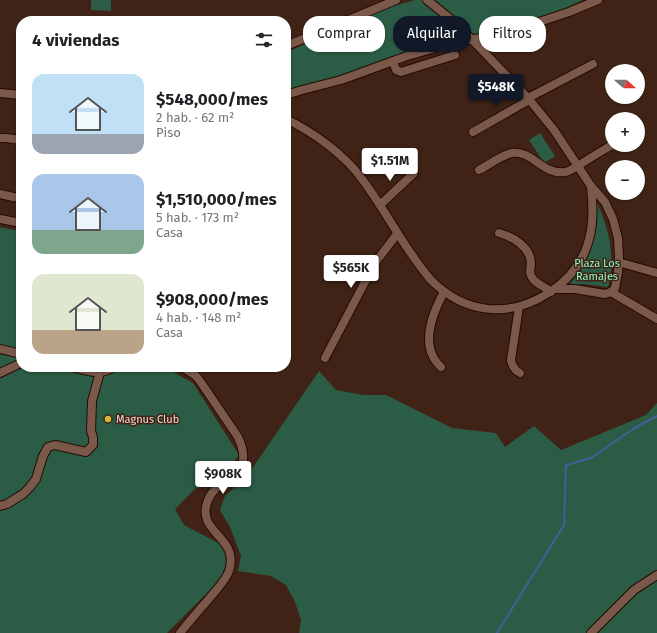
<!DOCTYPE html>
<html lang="es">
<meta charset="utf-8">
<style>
:root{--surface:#fff;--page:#f6f6f6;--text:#202124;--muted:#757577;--accent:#111827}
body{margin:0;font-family:"Fira Sans",sans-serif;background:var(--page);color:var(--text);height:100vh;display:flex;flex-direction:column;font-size:15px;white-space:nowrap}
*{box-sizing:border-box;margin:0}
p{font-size:13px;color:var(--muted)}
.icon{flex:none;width:22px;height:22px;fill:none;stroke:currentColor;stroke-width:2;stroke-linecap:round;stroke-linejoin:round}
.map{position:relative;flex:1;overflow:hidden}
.sheet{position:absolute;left:16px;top:16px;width:275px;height:356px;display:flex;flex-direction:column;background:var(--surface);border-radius:16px;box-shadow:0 1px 3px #0004}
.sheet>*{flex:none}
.hud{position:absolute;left:303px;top:16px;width:294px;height:36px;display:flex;gap:8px}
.needle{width:26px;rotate:110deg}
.tools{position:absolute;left:605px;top:64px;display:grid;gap:8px}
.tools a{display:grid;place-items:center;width:40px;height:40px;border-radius:50%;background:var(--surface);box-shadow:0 1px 3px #0004;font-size:20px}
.price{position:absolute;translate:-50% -34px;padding:0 9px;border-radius:4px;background:#fff;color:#222;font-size:13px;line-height:26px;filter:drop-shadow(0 1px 2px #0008)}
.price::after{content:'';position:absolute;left:50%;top:24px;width:12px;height:9px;margin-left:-6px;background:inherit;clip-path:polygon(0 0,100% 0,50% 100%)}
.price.current{background:var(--accent);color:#fff}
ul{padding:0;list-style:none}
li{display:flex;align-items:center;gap:12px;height:100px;padding:0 16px}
li span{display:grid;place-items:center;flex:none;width:112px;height:80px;border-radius:12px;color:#555}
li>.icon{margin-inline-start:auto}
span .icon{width:48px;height:48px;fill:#fffc;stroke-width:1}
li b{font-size:17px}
h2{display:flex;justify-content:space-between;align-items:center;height:48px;padding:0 16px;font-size:17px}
.tag{padding:0 14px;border-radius:16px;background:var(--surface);box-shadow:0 1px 3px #0004;font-size:14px;line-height:36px}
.tag.current{background:var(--accent);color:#fff}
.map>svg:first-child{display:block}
.green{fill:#2b5c45}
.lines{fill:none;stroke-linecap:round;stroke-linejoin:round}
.stream{stroke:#445e96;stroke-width:2}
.minor-casing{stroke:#250b02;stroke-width:10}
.minor{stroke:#7a594b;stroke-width:8}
.poi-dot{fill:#d7b434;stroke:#402316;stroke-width:1.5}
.labels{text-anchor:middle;stroke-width:3;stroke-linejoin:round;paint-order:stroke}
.park-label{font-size:11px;fill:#8bf7c2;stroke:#402316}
.poi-label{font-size:11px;fill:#efdbd3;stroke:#402316;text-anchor:start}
</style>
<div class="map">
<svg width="657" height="633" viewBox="0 0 657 633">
<rect width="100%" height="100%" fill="#402316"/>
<g class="green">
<path d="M91,0H111V11L91,10Z"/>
<path d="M415,0H583L552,14L481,33L405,52L352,73L286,90V52C306,45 322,33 341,24C365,14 390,7 415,0Z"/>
<path d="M540,133L555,156L544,163L529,140Z"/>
<path d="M595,200C609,225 616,259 608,287L583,284L569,285C591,260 599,233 595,200Z"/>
<path d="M0,227L21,231V367H164L193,383L239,455L229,468L195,489L175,509L184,525L222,545L228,559L220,580L167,633H0Z"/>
<path d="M319,371L336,390L363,395H386L452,428L496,433L505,447L534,426L561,450L646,415L657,403V633H299L301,620L295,602L286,585L271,576L238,571L241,556L230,527L220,510L225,496L247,476Z"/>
</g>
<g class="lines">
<path class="stream" d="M497,633L564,525L566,465L591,458L633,429L657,416"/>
<g class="minor-casing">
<g id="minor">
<path d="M427,0L458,25L528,98L554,130L591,186L605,202L613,219L618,238L619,257L618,272L615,288L611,292L605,294L575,289H555"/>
<path d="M286,46L396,0"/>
<path d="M393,61L396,70L401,72L455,55"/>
<path d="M0,93L21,95"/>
<path d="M286,95L302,90L341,80L407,56L453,43L497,35L521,28L569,12L598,0"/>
<path d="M528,98L593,64"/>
<path d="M286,119C313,132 345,155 362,179C387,212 404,249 431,280C465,314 509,319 550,292C567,281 580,266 587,246C594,226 593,207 591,186"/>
<path d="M473,132L529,100"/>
<path d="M0,138H6L21,140"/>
<path d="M479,170C489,165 501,155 512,153C532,150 542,175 565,172C571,171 575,167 581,164C591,157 602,151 612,145"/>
<path d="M0,194L13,197L21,198"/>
<path d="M380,205L414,173"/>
<path d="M0,219L21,223"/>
<path d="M499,233C513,237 531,247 531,264C530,270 529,274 533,279C537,285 545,286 551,292"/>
<path d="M618,262L657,273"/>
<path d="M611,292L657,319"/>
<path d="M519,307L511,360C512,366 514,370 520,373"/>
<path d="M0,349L21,354"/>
<path d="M325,358L375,263L397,234"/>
<path d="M72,367C88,371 99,376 114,367"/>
<path d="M441,367C419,347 432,314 444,292"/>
<path d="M0,373L21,363"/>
<path d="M0,506L7,504L23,494L30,487L36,479L43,456L48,447L55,445L86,452L93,445V437L91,431L92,401L100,372"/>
<path d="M180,633C189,622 198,611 208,600C215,591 225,582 229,571C240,537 197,533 207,503C216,473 258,481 238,437L200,381L195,375L182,367"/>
<path d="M591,633L634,590L657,575"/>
</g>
</g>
<use href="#minor" class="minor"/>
</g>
<circle class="poi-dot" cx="108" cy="419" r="4"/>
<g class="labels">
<g class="park-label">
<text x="597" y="267">Plaza Los<tspan x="597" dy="13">Ramajes</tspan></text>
</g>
<g class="poi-label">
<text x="116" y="423">Magnus Club</text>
</g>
</g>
</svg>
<div class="tools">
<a><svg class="needle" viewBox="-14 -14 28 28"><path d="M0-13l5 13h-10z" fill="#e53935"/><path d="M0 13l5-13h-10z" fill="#757577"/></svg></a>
<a>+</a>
<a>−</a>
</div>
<b class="price current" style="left:496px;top:108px">$548K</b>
<b class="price" style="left:390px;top:182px">$1.51M</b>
<b class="price" style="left:351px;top:289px">$565K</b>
<b class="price" style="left:223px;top:495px">$908K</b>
<div class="hud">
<a class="tag">Comprar</a>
<a class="tag current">Alquilar</a>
<a class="tag">Filtros</a>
</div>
<section class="sheet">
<h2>4 viviendas<svg class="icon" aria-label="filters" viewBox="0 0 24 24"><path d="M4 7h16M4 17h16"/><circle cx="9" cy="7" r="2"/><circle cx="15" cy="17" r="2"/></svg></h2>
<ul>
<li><span style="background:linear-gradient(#bfe0f5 75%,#9aa5b1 0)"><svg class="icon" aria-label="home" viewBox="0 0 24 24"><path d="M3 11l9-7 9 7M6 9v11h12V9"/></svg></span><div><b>$548,000/mes</b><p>2 hab. · 62 m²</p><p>Piso</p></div></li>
<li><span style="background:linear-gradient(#a9c7e8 70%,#7fa58c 0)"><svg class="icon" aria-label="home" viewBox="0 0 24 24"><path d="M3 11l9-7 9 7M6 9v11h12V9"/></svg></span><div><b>$1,510,000/mes</b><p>5 hab. · 173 m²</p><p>Casa</p></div></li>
<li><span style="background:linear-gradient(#dfe7d0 70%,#b9a48a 0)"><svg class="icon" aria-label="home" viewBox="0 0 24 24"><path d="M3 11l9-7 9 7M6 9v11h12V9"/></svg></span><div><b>$908,000/mes</b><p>4 hab. · 148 m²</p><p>Casa</p></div></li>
</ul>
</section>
</div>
